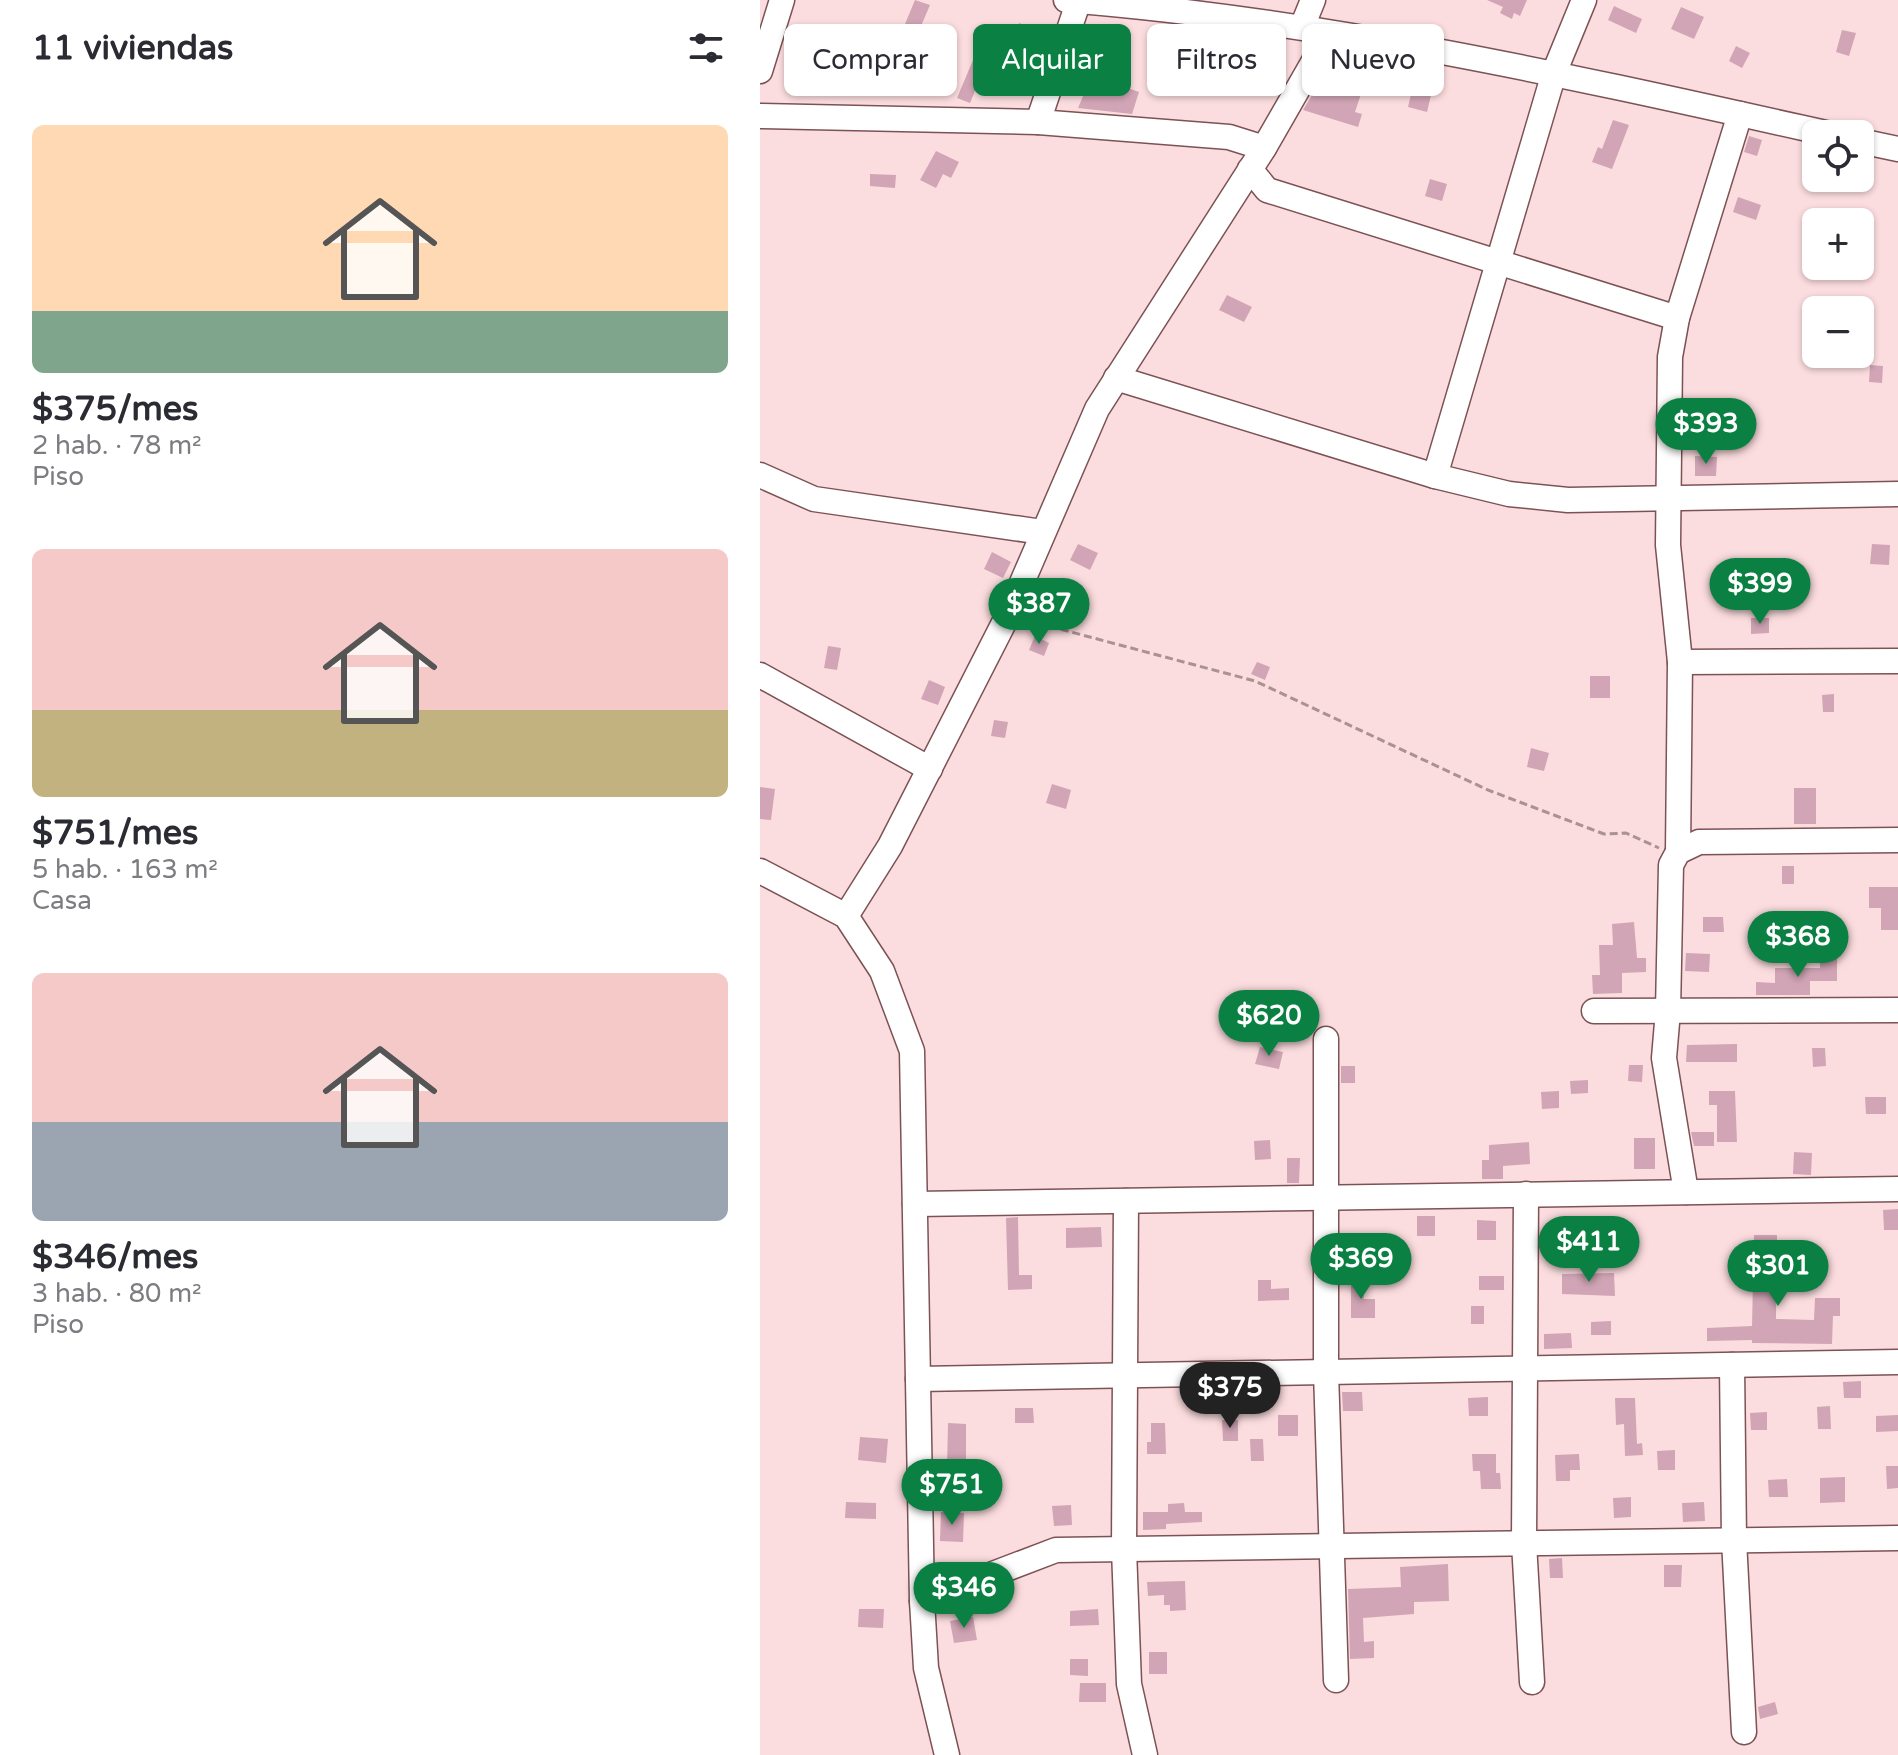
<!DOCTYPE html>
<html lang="es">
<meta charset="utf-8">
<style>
:root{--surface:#fff;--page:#f7f7f7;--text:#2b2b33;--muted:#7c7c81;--accent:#0b8043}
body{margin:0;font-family:"Varela Round",sans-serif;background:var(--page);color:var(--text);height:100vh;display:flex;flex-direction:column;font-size:30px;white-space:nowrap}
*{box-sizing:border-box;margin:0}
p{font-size:26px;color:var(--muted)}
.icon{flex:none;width:44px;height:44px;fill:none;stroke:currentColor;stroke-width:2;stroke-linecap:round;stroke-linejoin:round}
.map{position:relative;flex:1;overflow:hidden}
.drawer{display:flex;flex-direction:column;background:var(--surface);width:760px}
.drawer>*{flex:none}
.banner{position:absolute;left:24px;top:24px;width:760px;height:72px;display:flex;gap:16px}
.tools{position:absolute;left:1042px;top:120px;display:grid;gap:16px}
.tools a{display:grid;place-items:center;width:72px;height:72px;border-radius:12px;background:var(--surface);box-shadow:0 2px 6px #0004;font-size:40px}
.price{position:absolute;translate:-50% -68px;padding:0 18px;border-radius:28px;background:var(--accent);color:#fff;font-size:26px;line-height:52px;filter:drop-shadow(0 2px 4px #0008)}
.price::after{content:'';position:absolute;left:50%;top:48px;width:24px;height:18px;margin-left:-12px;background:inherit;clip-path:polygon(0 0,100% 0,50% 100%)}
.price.current{background:#222;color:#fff}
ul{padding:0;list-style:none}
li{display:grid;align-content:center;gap:16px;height:424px;padding:0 32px}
li span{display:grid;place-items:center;height:248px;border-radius:12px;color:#555}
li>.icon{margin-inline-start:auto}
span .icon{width:144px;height:144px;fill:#fffc;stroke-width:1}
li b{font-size:34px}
h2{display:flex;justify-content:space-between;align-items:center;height:96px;padding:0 32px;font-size:34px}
.tag{padding:0 28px;border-radius:12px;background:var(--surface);box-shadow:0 2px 6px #0004;font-size:28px;line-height:72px}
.tag.current{background:var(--accent);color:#fff}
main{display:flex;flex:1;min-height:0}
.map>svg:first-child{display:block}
.building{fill:#d1a5b5}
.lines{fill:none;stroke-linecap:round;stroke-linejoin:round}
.minor-casing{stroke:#7c5255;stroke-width:27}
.path{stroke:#aa9193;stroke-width:3;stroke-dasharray:8 4;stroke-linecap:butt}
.minor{stroke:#fff;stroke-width:24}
</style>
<main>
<section class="drawer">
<h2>11 viviendas<svg class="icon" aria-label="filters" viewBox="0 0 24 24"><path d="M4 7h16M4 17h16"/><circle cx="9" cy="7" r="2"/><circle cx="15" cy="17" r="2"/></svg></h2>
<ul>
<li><span style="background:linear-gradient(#ffd9b3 75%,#7fa58c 0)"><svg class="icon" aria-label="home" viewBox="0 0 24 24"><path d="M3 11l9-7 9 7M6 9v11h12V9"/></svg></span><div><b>$375/mes</b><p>2 hab. · 78 m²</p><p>Piso</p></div></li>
<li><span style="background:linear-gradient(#f6c9c9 65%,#c2b280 0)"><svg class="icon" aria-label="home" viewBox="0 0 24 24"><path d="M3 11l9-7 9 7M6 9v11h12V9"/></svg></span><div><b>$751/mes</b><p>5 hab. · 163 m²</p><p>Casa</p></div></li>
<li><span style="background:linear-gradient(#f6c9c9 60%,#9aa5b1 0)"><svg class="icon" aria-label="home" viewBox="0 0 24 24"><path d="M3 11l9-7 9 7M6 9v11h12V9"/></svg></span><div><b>$346/mes</b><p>3 hab. · 80 m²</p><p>Piso</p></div></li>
</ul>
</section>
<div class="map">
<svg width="1138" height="1755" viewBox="0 0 1138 1755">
<rect width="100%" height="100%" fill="#fcdddf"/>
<g class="building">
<path d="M155,0L170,5L149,54L113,39L118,27L140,36Z"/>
<path d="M727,0H767L760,16L754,13L752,19L740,13L743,7Z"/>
<path d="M854,6L882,19L876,33L848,20Z"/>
<path d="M921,7L944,17L934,39L911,29Z"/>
<path d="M259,23L280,31L265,66L245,58Z"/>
<path d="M1082,30L1096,33L1089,56L1076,52Z"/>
<path d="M976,46L990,53L982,68L969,61Z"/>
<path d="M216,53L238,62L230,83L220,79L210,103L197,98Z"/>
<path d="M332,75L379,92L372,114L318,108Z"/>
<path d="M571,86L601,94L595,112L602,114L598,127L543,110L555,90L564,92Z"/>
<path d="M653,86L672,91L667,112L648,107Z"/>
<path d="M853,120L869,125L852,169L832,162L838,147L842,149Z"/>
<path d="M989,136L1002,140L997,156L984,152Z"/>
<path d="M176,151L199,162L191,178L183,174L176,188L160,180Z"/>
<path d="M110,174L136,175L135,188L110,186Z"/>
<path d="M670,179L687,184L682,201L665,196Z"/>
<path d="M978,197L1001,205L996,220L973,212Z"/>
<path d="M467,295L492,307L484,322L459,310Z"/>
<path d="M1110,365L1123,366L1122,383L1109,382Z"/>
<path d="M935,456L957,457L956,476H935Z"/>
<path d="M318,544L338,553L330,570L310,560Z"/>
<path d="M1112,544L1130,545L1129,565L1110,564Z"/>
<path d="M232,552L251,562L243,578L224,569Z"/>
<path d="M991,618H1009V633L991,634Z"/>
<path d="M275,636L289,643L284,656L269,650Z"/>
<path d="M68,646L81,648L77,670L64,668Z"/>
<path d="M497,662L510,667L505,680L491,674Z"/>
<rect x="830" y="676" width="20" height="22"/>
<path d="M169,680L185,687L178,705L161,699Z"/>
<path d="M1074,694V712H1063L1062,695Z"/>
<path d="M234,720L248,722L245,738L231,736Z"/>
<path d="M771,748L789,753L784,771L767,767Z"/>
<path d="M292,784L311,790L306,809L286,803Z"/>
<path d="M0,787L15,789L11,820L0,819Z"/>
<rect x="1034" y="788" width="22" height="36"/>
<rect x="1022" y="866" width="12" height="18"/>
<path d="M1109,887H1138V930H1121V908H1109Z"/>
<path d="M943,917H963L964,932H943Z"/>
<path d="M874,922L877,958H886V972L862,973V993L833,994L832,975H840L839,945H853L852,924Z"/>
<path d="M926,953L950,954L949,972L925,971Z"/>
<path d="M1060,959H1077V981H1050V995H996V982L1015,983V968H1060Z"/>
<path d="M977,1044V1062H926L927,1045Z"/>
<path d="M500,1047L523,1052L519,1069L495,1064Z"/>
<path d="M1052,1048H1065L1066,1066L1053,1067Z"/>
<path d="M869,1065H883L882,1082L868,1081Z"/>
<rect x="581" y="1066" width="14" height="17"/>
<path d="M828,1080V1093L811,1094L810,1081Z"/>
<path d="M799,1091V1108L782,1109L781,1092Z"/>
<path d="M949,1091H975L977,1142H957V1105H949Z"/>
<path d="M1105,1097H1126V1114H1106Z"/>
<path d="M931,1132H954V1146H934Z"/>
<rect x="874" y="1138" width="21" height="31"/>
<path d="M510,1140L511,1159L495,1160L494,1141Z"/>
<path d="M769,1142L770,1164L743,1166V1179H722V1160H729V1145Z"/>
<path d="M1034,1152L1052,1153L1051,1175L1033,1174Z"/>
<path d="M527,1158H540L539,1183H527Z"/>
<path d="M1138,1209V1230H1124L1123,1210Z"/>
<rect x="657" y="1216" width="18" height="20"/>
<path d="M258,1217L259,1275H272V1289L248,1290L246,1218Z"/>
<path d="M717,1220L736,1221V1240H717Z"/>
<path d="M341,1227L342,1247L306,1248V1228Z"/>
<path d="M994,1235H1017L1016,1319L1054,1320L1055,1298H1080V1316H1073L1072,1344L992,1343V1340L947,1341V1328L992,1326Z"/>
<path d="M854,1273L855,1296L802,1294V1274Z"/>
<rect x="719" y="1276" width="25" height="14"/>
<path d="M604,1277V1299H615V1318H591V1278Z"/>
<path d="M498,1280H511V1289L529,1288V1300L498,1301Z"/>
<rect x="711" y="1306" width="13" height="18"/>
<path d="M851,1321V1335H831V1322Z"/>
<path d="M811,1333L812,1348L784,1349V1334Z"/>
<path d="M1101,1381V1398H1084L1083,1382Z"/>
<path d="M582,1392H602L603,1411H583Z"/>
<path d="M728,1397V1416H709L708,1398Z"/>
<path d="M855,1398H875L877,1444L882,1443L883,1455L865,1456L864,1424L856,1425Z"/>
<path d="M1070,1406L1071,1429H1058L1057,1407Z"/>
<path d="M255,1408H273L274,1423H255Z"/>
<path d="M1007,1412V1430H991L990,1413Z"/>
<rect x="518" y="1415" width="20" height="21"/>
<path d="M1138,1415V1431L1116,1432V1416Z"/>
<path d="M462,1420H478V1441H463Z"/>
<path d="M188,1423L206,1424V1469H187Z"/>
<path d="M391,1423H405L406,1454H387V1442H391Z"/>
<path d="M100,1437L128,1439L126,1463L98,1460Z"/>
<path d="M490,1439H503L504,1461H491Z"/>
<path d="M915,1450V1470H898L897,1451Z"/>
<path d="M712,1454H736V1473H740L741,1489H721L720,1471H713Z"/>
<path d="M819,1454L820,1470H810V1481H796L795,1455Z"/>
<path d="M1126,1466H1138V1488L1127,1489Z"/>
<path d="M1085,1477V1502L1060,1503V1478Z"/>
<path d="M1027,1479L1028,1497H1009L1008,1480Z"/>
<path d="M871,1497V1517L854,1518L853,1498Z"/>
<path d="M86,1502L116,1503V1519L85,1518Z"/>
<path d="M944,1502L945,1521L923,1522L922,1503Z"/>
<path d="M424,1503L425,1512H442V1522L406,1524V1529L383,1530V1512H408V1504Z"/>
<path d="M311,1505L312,1525L294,1526L292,1506Z"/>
<path d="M181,1512L204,1513L203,1542L180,1541Z"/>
<path d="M802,1558L803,1578H790L789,1559Z"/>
<path d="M688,1564L689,1601L654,1602V1614L603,1618L604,1642L614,1641V1658L590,1659L588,1589L641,1587L640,1567Z"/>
<path d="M904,1565H922L921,1587H904Z"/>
<path d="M425,1581L426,1610L410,1611V1605H404V1595L388,1596L387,1582Z"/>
<path d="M99,1609H124L123,1628L98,1627Z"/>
<path d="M338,1609L339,1625L310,1626V1611Z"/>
<path d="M213,1617L217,1640L194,1643L190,1621Z"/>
<rect x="389" y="1652" width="18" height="22"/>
<path d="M310,1659H328V1676L310,1675Z"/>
<path d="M320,1683H346V1702H319Z"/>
<path d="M1015,1702L1018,1714L1000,1719L998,1707Z"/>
</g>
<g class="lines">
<g class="minor-casing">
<g id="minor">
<path d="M306,0C564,20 818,78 1070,134"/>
<path d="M542,27L553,0"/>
<path d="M0,71L22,0"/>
<path d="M0,116L278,122L469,137L504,148"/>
<path d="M278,122L319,0"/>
<path d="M1100,141L1138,149"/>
<path d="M490,169L507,190L917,318"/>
<path d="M356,378L675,476L749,494L808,500L1138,494"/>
<path d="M0,475L54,499L282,532"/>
<path d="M675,476L794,73L824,0"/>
<path d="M920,662L1138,661"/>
<path d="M0,675L170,769"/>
<path d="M918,852L920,662L908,545L910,357L917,318L980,114"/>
<path d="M0,871L86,916L122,971L152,1051L162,1601L166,1668L187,1755"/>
<path d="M86,916L130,846L248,615L337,409L504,148L570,33"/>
<path d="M834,1011L1138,1010"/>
<path d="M566,1039V1372L576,1680"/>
<path d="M926,1192L904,1058L908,1011L911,865L918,852L939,842L1138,840"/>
<path d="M766,1194L764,1543L772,1682"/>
<path d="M366,1201L364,1549L369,1684L385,1755"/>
<path d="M155,1204L1138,1189"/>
<path d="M972,1365L974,1540L984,1732"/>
<path d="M158,1379L1138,1362"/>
<path d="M162,1601L296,1550L1138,1538"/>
</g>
</g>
<path class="path" d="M266,620L495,681L728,790L844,834L866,833L899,848"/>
<use href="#minor" class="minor"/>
</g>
</svg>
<div class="tools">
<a><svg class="icon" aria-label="locate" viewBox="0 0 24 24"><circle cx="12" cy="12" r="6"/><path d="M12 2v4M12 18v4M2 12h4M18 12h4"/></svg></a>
<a>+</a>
<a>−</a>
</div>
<b class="price" style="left:946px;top:466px">$393</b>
<b class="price" style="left:1000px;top:626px">$399</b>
<b class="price" style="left:279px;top:646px">$387</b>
<b class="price" style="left:1038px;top:979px">$368</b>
<b class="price" style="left:509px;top:1058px">$620</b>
<b class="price" style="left:829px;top:1284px">$411</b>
<b class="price" style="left:601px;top:1301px">$369</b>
<b class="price" style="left:1018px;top:1308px">$301</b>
<b class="price current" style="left:470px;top:1430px">$375</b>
<b class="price" style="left:192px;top:1527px">$751</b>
<b class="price" style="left:204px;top:1630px">$346</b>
<div class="banner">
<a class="tag">Comprar</a>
<a class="tag current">Alquilar</a>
<a class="tag">Filtros</a>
<a class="tag">Nuevo</a>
</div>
</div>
</main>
